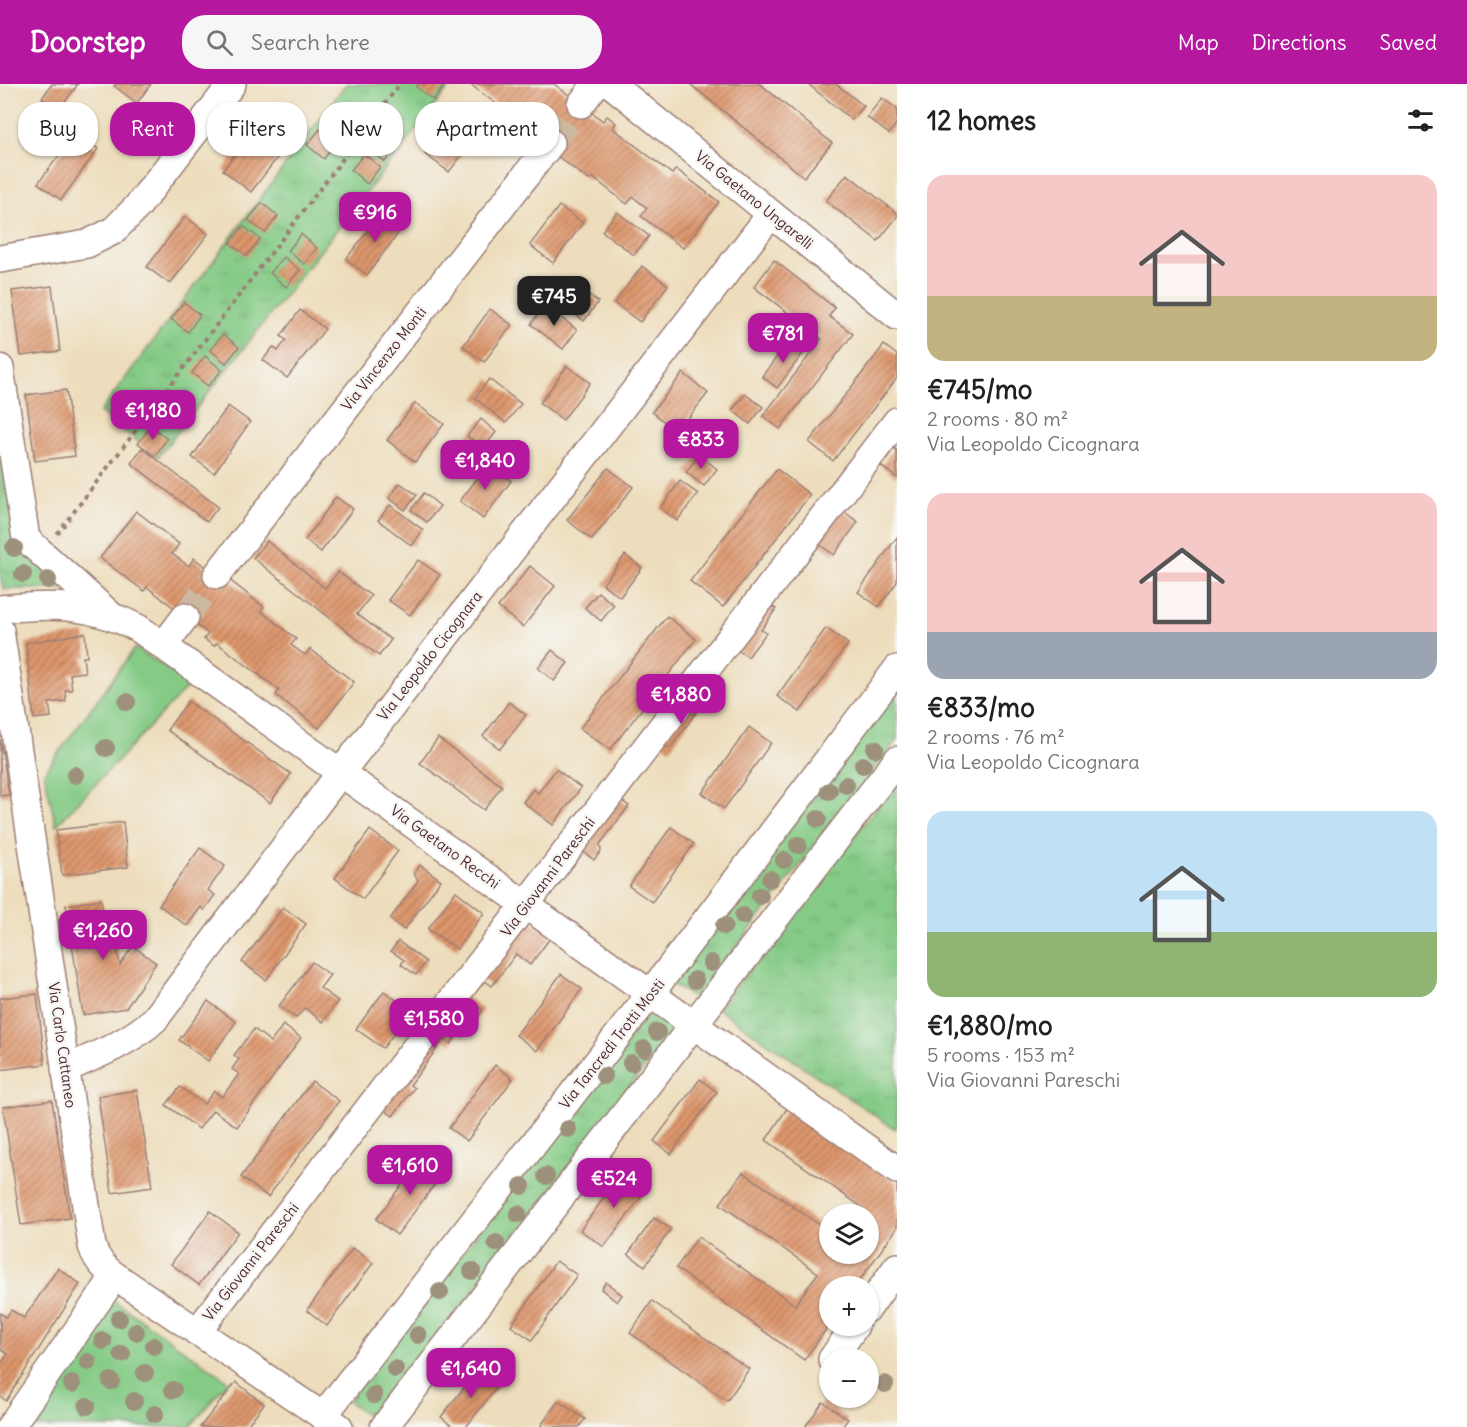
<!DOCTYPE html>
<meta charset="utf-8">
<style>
:root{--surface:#fff;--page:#f6f6f6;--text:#202124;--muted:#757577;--accent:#b5179e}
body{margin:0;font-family:Delius,sans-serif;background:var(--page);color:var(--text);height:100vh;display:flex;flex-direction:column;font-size:22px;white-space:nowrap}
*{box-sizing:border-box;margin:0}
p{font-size:20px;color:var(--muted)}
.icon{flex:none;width:33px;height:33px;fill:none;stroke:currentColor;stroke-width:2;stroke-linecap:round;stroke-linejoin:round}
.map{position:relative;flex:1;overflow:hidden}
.panel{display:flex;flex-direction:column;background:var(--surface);width:570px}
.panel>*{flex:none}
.guide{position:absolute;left:18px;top:18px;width:570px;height:54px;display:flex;gap:12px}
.tools{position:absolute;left:819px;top:1120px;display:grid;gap:12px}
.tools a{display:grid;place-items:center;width:60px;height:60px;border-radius:50%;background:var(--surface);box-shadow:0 2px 4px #0004;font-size:30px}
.price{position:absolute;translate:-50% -51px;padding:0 14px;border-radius:12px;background:var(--accent);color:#fff;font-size:20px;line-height:39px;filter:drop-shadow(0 2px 3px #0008)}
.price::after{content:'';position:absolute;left:50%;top:36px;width:18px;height:14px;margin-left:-9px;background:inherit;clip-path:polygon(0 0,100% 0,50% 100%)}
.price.selected{background:#222;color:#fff}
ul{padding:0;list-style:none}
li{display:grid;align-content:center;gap:12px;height:318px;padding:0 30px}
li span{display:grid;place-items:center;height:186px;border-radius:18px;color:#555}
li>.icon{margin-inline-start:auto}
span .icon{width:108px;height:108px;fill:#fffc;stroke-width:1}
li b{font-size:26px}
h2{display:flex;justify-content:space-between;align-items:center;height:72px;padding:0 30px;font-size:26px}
.pill{padding:0 21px;border-radius:24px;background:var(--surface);box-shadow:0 2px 4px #0004;font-size:21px;line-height:54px}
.pill.selected{background:var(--accent);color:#fff}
header{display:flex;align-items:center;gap:36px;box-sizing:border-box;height:84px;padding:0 30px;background:var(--accent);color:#fff}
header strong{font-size:28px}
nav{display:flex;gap:33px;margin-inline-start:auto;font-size:21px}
.search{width:420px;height:54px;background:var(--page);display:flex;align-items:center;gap:15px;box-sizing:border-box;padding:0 21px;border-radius:24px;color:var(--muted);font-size:22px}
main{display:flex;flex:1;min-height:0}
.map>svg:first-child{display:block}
.grass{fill:url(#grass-tufts);stroke:#687558;stroke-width:1.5}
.park{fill:#85cb86;stroke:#687558;stroke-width:1.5}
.building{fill:url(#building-hatch)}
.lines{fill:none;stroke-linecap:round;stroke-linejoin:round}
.minor-tunnel{stroke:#ccb79f;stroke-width:27;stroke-dasharray:27 14;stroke-linecap:butt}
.minor-casing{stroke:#9c7e74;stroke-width:30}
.path{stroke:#9c7e74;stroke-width:4;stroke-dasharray:4.5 4.5;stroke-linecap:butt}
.minor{stroke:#fff;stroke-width:27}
.tree{fill:#9d917b}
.labels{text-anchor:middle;stroke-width:5;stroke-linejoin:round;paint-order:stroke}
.street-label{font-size:15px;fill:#4a1f2b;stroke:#f6f6f2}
</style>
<header>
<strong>Doorstep</strong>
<div class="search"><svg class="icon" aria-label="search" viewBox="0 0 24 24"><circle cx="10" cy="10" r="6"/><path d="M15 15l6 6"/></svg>Search here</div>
<nav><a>Map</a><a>Directions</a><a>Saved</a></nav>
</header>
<main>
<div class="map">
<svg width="897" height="1343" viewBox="0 0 897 1343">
<defs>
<pattern id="grass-tufts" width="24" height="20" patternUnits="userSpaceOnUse" patternTransform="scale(1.5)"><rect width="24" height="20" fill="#85cb86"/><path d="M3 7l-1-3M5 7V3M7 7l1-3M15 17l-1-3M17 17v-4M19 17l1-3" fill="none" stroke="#74ae74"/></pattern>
<pattern id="building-hatch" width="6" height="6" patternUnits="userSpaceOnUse" patternTransform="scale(1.5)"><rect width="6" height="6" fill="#dd966c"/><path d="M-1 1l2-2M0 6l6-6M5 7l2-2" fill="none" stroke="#b57a59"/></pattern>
</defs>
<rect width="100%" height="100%" fill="#f6f6f2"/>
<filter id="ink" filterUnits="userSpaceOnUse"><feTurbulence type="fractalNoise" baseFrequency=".0167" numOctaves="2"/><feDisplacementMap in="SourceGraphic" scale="12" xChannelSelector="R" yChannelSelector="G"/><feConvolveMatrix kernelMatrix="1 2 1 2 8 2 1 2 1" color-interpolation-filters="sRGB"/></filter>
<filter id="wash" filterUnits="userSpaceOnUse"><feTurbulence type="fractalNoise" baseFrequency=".008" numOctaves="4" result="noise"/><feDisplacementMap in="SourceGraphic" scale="24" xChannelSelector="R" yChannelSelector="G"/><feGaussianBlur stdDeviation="1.35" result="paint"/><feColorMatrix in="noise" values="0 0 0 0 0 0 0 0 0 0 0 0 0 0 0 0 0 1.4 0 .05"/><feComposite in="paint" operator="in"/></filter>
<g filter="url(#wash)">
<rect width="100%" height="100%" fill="#edddbc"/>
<g class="grass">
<path d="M346,0L451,1L158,373L100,328Z"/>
<path d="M0,323L19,457L69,505H3L0,490Z"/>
<path d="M897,603V656L696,915L672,900Z"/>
<path d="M897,698V1042L895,1045L718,925Z"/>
<path d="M651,925L674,944L374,1337L348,1317Z"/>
</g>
<g class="park">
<path d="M135,564L191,599L56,742L44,689Z"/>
<path d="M110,1214L228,1297L190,1343H18Z"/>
</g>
<g id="blocks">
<g class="building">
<path d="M52,0H78L59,26L42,14Z"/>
<path d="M116,0H151L137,19L114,2Z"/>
<path d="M419,0H446L433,16L416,3Z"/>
<path d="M470,0H554L603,37L607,32L616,39L613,44L672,90L676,85L719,118L683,164L641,132L647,124L633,113L627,120L592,93L589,96L552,68L555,63L524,38L529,32L513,20L507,28Z"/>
<path d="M690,0H760L832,59L804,93Z"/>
<path d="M808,0H836L864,22L852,36Z"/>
<path d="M882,14L897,25V39L889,50L867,33Z"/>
<path d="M339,21L355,34L342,51L325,38Z"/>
<path d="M453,33L477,51L449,88L425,70Z"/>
<path d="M262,35L291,56L251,108L223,86Z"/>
<path d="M320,45L336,58L324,75L307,61Z"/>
<path d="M382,48L398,61L385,78L368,64Z"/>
<path d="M76,49L98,65L61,116L38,99Z"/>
<path d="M364,70L380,83L367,100L351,86Z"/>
<path d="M847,90L897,129V133L878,157L826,117Z"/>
<path d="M262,119L278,132L265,149L248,136Z"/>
<path d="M559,122L583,139L553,179L530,161Z"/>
<path d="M383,127L403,143L367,191L346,175Z"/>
<path d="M617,128L649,152L634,171L602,147Z"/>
<path d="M185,132L208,150L170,200L147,183Z"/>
<path d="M243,142L260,155L247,172L230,159Z"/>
<path d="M301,150L317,164L304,180L288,167Z"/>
<path d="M284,173L300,186L286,203L270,189Z"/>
<path d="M774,176L835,224L829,232L853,250L780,345L763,332L822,255L754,203Z"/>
<path d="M642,182L668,201L640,238L614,219Z"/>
<path d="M567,194L598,218L584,237L552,213Z"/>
<path d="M52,202L60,267L21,272L12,207Z"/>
<path d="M184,218L200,231L188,248L171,235Z"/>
<path d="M545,221L577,246L563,265L531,240Z"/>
<path d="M490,225L512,241L484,278L463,262Z"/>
<path d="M300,226L325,245L287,294L263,276L273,263L278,267L286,256L281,252Z"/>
<path d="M223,250L239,263L226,279L210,266Z"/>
<path d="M789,257L804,268L777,304L762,292Z"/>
<path d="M884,261L897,271V294L833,377L809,358Z"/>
<path d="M205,272L222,286L208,302L192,289Z"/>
<path d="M567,282L590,299L563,336L540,319Z"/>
<path d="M683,289L708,309L677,348L652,328Z"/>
<path d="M489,295L521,320L506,339L475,314Z"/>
<path d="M66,306L75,372L35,377L26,311Z"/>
<path d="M745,310L763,323L750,340L732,326Z"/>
<path d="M415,319L444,340L415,378L387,356Z"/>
<path d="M228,322L250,338L214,389L192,373Z"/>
<path d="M481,335L496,348L484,364L467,352Z"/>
<path d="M151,342L167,355L155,372L138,359Z"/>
<path d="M142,364L218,423L207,438L131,379Z"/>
<path d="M894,364L897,367V394L881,382Z"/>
<path d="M699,371L717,385L704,402L686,388Z"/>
<path d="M488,380L511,397L483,435L460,417Z"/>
<path d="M608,384L633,403L592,456L567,436Z"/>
<path d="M777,385L810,411L723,523L690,497Z"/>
<path d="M680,397L698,410L677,437L660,424Z"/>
<path d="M400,399L417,411L405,426L389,414Z"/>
<path d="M424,409L440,422L427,438L411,426Z"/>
<path d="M336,413L353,425L321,468L305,456Z"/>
<path d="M390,421L423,446L412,462L378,436Z"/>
<path d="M839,424L858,438L834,471L815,457Z"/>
<path d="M136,427L179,460L172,470L189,482L194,474L225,498L228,495L264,523L261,527L296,555L291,561L305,571L310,565L354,598L319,644L276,611L279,606L217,559L214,562L204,555L208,550L147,503L144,507L100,474Z"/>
<path d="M897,453V498L879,523L858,508Z"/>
<path d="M267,457L325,504L338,488L371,512L357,530L391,556L379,572L253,474Z"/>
<path d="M625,471L642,484L620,513L603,500Z"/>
<path d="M418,476L440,491L410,531L388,516Z"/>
<path d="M530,482L555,502L523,543L498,523Z"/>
<path d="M598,508L614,521L601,537L585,524Z"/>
<path d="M767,519L776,525L761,546L766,549L748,573L735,564Z"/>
<path d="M667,532L696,555L610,666L580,644Z"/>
<path d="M826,544L848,560L800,628L777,612Z"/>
<path d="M85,549L87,573H83L85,588L70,590L72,606H65L66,617L49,619L51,633L34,635L26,559Z"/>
<path d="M552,566L568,579L554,597L538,584Z"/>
<path d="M188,617L291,690L270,719L167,646Z"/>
<path d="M692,617L700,623L670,665L661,659Z"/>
<path d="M509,618L526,631L500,665L483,652Z"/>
<path d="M749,643L771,659L724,725L702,709Z"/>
<path d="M438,654L502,702L484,726L420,679Z"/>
<path d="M0,655L9,711L0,712Z"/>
<path d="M556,685L581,704L553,741L523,718L533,705L538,709Z"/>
<path d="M619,715L629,722L600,760L601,767L594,776L580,765Z"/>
<path d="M123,738L128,783L62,791L56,746Z"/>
<path d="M671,743L694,760L652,818L629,802Z"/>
<path d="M370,746L398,767L363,815L335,794Z"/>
<path d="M200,764L225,782L208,806L215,811L204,826L201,823L187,842L159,821Z"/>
<path d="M420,781L441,796L404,846L390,835L418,797L414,789Z"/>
<path d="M456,807L484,829L457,865L428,845Z"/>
<path d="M101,815L104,833L112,832L120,881L133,862L156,879L126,924L83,931L66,821Z"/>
<path d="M283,823L306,840L266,896L242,878Z"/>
<path d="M525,834L551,853L530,881L516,870L492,902L481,894Z"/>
<path d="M398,857L426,878L416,891L401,880L404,876L391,867Z"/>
<path d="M312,878L330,891L320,904L338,917L323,938L305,924L296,934L279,922Z"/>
<path d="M561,890L582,905L537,967L516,951Z"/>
<path d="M384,907L411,927L383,964L356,945Z"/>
<path d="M37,910L45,980L0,986V914Z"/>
<path d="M463,910L483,926L464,952L459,948L451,960L444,955L410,1001L414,1004L393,1032L380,1023Z"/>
<path d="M208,917L236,938L208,977L179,956Z"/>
<path d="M283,941L301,954L237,1043L213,1026L199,1045L166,1021L180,1003L204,1020L214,1007L222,1013L239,990L232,985L239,975L234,971L254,945L271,958Z"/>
<path d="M495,981L513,995L467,1057L449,1044Z"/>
<path d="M700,995L717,1008L671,1070L654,1057Z"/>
<path d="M312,997L339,1017L268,1113L241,1093Z"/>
<path d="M137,1006L152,1103L112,1109L98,1012Z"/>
<path d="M52,1016L70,1134L21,1141L3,1023Z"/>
<path d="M788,1023L897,1099V1144L855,1203H830V1240L804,1276L676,1184L698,1153L795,1221L818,1189L720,1120L743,1088L830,1148V1170H868V1131H858L863,1124L766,1056Z"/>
<path d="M423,1072L444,1088L397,1151L376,1135Z"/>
<path d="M625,1086L648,1104L604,1163L580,1146Z"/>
<path d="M210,1127L238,1148L199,1201L171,1180Z"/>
<path d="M654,1134L671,1145L645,1182L628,1170Z"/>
<path d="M353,1164L373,1179L327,1242L307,1226Z"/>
<path d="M556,1177L577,1191L532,1256L511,1242Z"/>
<path d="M58,1184L80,1200L6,1317L0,1312V1281L8,1270L0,1265V1229L6,1233L11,1226L24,1234Z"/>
<path d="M606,1198L622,1211L617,1218L601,1205Z"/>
<path d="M652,1217L749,1285L727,1317L630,1249Z"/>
<path d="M480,1283L500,1299L466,1343H453L441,1333Z"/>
<path d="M236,1298L264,1320L246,1343H200Z"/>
<path d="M558,1317L585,1335L579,1343H540Z"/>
<path d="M823,1318L848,1335L842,1343H805Z"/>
</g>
</g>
</g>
<g filter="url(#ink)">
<use href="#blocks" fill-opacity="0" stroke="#9c7e74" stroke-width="1.5"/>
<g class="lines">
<g class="minor-tunnel">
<path d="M551,59L581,20"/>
<path d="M185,533L217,491"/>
</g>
<g class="minor-casing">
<g id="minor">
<path d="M611,0L897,232"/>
<path d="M581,20L596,0"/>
<path d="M0,175L87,160L113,147L137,123L232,0"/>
<path d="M0,284L26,455L108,529"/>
<path d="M217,491L551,59"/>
<path d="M0,525C53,520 89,519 138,544L897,1086"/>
<path d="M0,546L92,1162C98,1182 113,1191 130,1202L339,1343"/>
<path d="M164,561L185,533"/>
<path d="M65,985C97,971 129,959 155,935L341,688L771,130"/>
<path d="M868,1224L897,1183"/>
<path d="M197,1248L897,337"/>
<path d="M832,1275L855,1242"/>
<path d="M323,1332L650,910L897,585"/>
<path d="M10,1343L115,1192"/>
<path d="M384,1343L897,676"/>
</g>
</g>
<path class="path" d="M57,450L400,0"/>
<use href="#minor" class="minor"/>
</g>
<g class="tree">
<circle cx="14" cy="464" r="9"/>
<circle cx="23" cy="490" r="9"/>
<circle cx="48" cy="496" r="9"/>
<circle cx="127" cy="618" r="9"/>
<circle cx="106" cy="664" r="9"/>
<circle cx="875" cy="665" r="9"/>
<circle cx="863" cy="681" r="9"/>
<circle cx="75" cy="691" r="9"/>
<circle cx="846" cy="701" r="9"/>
<circle cx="829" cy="707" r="9"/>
<circle cx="818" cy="735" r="9"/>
<circle cx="798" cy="761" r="9"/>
<circle cx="784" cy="776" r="9"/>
<circle cx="770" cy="795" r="9"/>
<circle cx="760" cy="812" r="9"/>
<circle cx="743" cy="832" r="9"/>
<circle cx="724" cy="842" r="9"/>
<circle cx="711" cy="879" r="9"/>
<circle cx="695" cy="896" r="9"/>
<circle cx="657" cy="948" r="9"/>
<circle cx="644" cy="965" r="9"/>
<circle cx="631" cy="979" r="9"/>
<circle cx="604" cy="992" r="9"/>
<circle cx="568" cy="1045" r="9"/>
<circle cx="546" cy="1092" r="9"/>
<circle cx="522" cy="1102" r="9"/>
<circle cx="518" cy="1130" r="9"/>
<circle cx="496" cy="1159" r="9"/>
<circle cx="472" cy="1187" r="9"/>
<circle cx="440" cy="1208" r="9"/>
<circle cx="119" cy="1235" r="9"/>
<circle cx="136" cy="1248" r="9"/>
<circle cx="418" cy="1251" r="9"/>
<circle cx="103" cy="1257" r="9"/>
<circle cx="154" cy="1262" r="9"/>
<circle cx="122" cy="1270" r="9"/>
<circle cx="88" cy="1278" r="9"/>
<circle cx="395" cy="1285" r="9"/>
<circle cx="145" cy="1289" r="9"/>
<circle cx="111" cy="1297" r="9"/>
<circle cx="72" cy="1300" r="9"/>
<circle cx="885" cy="1300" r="9"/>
<circle cx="173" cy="1306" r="9"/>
<circle cx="374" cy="1311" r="9"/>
<circle cx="134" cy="1317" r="9"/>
<circle cx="87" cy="1322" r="9"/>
<circle cx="155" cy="1330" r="9"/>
</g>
</g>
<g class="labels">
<g class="street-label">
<text transform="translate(754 116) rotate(39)" y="5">Via Gaetano Ungarelli</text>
<text transform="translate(384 275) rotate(-52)" y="5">Via Vincenzo Monti</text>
<text transform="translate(430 572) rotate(-52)" y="5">Via Leopoldo Cicognara</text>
<text transform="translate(445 763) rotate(36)" y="5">Via Gaetano Recchi</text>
<text transform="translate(548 793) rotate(-53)" y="5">Via Giovanni Pareschi</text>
<text transform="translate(612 960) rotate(-52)" y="5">Via Tancredi Trotti Mosti</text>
<text transform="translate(62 961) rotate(82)" y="5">Via Carlo Cattaneo</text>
<text transform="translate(251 1178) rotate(-52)" y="5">Via Giovanni Pareschi</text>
</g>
</g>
</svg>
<div class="tools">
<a><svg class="icon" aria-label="layers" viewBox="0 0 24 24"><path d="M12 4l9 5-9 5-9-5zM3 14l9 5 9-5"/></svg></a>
<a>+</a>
<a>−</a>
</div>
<b class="price" style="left:375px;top:159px">€916</b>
<b class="price selected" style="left:554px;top:243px">€745</b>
<b class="price" style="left:783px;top:280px">€781</b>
<b class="price" style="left:153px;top:357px">€1,180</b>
<b class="price" style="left:701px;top:386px">€833</b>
<b class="price" style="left:485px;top:407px">€1,840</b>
<b class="price" style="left:681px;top:641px">€1,880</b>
<b class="price" style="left:103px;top:877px">€1,260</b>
<b class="price" style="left:434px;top:965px">€1,580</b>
<b class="price" style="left:410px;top:1112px">€1,610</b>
<b class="price" style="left:614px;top:1125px">€524</b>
<b class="price" style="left:471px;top:1315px">€1,640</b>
<div class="guide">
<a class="pill">Buy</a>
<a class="pill selected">Rent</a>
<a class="pill">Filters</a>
<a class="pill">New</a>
<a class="pill">Apartment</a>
</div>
</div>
<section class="panel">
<h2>12 homes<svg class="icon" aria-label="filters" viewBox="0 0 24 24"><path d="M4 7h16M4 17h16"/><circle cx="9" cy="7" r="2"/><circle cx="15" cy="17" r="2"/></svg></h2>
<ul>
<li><span style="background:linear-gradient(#f6c9c9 65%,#c2b280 0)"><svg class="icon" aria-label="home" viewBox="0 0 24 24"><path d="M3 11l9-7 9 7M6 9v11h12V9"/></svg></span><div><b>€745/mo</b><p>2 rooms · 80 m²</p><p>Via Leopoldo Cicognara</p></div></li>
<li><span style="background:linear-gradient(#f6c9c9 75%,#9aa5b1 0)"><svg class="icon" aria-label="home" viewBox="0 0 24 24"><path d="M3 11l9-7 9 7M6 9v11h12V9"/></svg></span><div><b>€833/mo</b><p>2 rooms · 76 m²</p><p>Via Leopoldo Cicognara</p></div></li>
<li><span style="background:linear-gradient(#bfe0f5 65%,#8fb573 0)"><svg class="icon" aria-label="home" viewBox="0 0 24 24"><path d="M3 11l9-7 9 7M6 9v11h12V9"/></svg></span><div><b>€1,880/mo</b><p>5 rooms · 153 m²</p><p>Via Giovanni Pareschi</p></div></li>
</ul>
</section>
</main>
